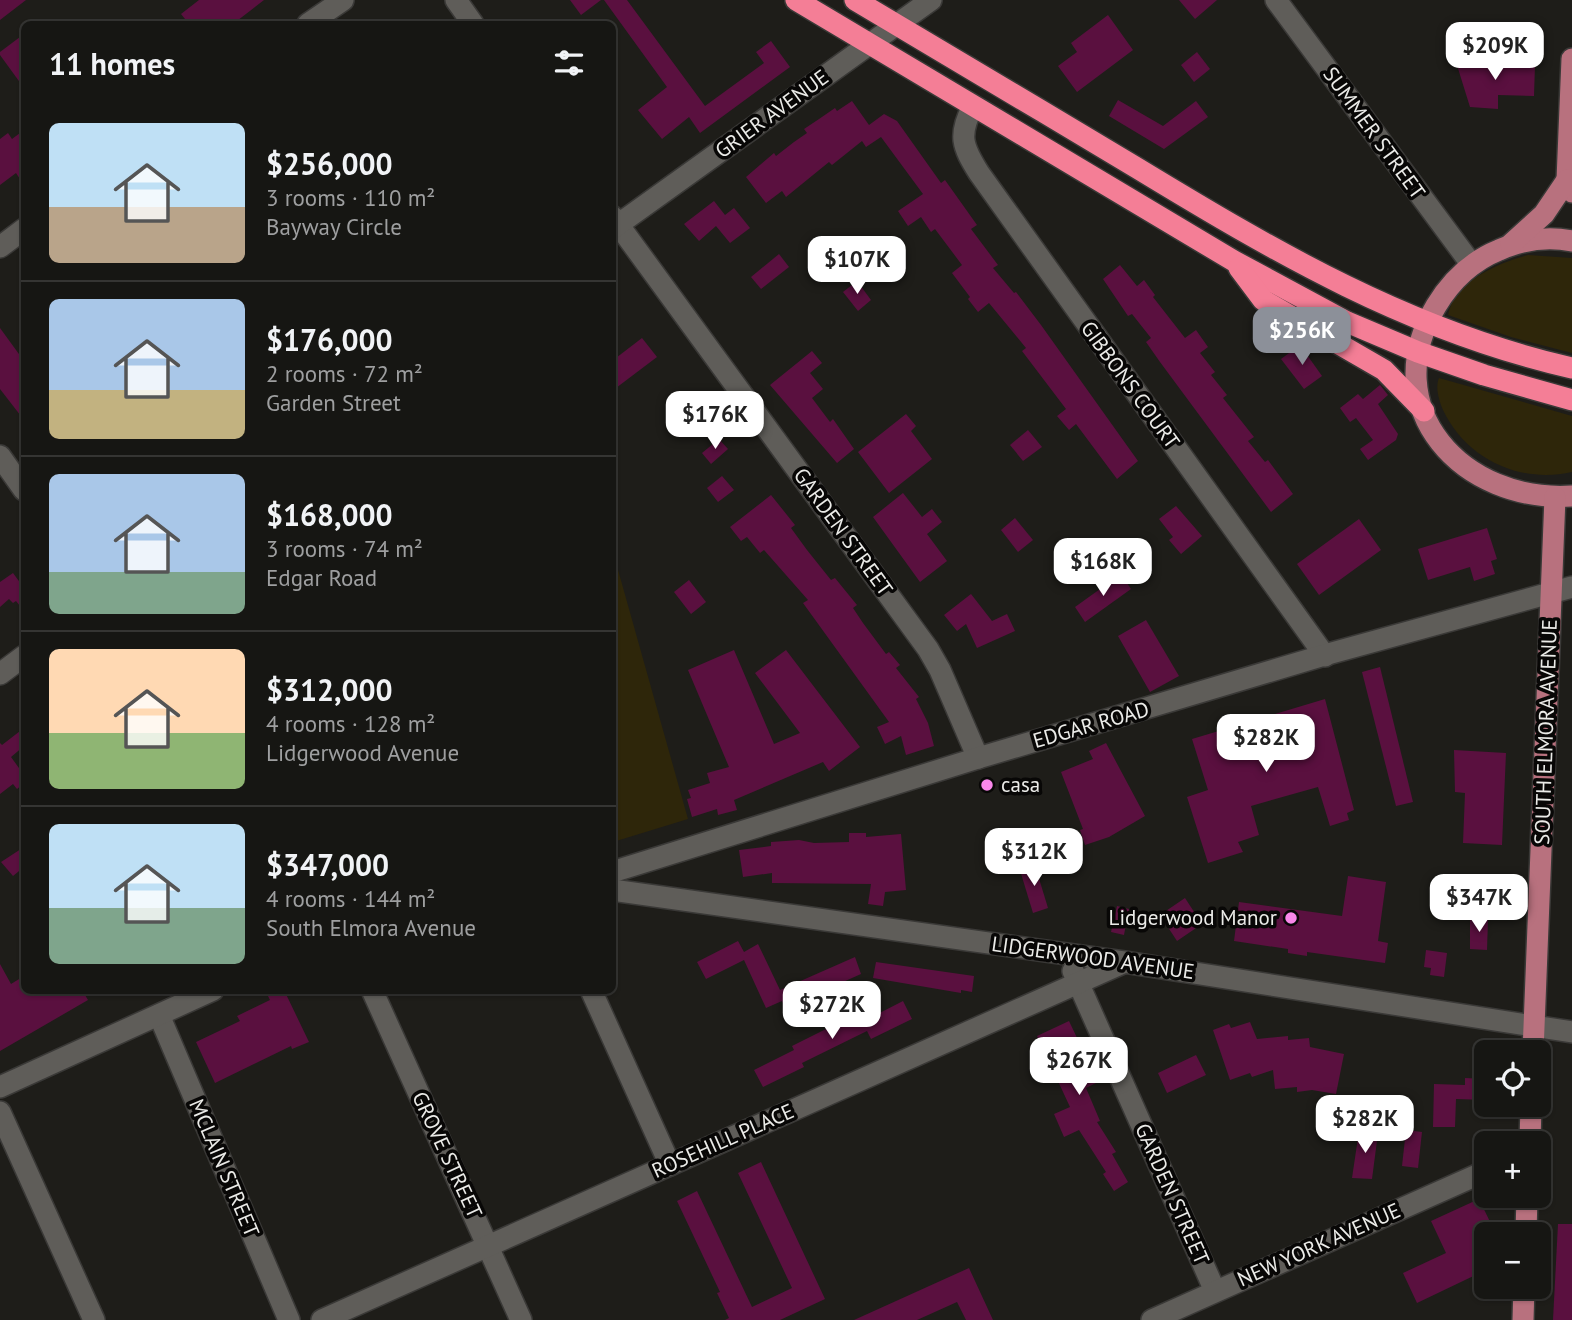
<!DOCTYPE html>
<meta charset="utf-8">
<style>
:root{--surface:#161613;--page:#1f1f1c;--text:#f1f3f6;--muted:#9e9fa0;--line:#353533;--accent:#8c9099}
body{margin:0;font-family:"PT Sans",sans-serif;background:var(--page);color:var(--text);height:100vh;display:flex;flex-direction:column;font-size:26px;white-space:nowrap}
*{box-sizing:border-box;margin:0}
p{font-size:23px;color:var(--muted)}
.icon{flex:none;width:38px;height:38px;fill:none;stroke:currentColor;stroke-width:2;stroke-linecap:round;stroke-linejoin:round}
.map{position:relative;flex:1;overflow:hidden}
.details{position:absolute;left:21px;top:21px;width:595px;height:973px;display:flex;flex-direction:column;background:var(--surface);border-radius:10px;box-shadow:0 2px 5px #0004,0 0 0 2px var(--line)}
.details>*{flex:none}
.buttons{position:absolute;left:1474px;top:1040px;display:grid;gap:14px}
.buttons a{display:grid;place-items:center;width:77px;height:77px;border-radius:10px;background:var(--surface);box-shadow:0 2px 5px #0004,0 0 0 2px var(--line);font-size:35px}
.price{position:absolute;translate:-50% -60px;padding:0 16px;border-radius:14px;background:#fff;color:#222;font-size:23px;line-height:46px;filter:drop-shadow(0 2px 4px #0008)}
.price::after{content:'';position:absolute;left:50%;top:42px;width:21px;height:16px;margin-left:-10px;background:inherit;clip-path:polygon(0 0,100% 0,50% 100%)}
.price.on{background:var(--accent);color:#fff}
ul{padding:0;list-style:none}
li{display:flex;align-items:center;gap:21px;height:175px;padding:0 28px}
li+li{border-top:2px solid var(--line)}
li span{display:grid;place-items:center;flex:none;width:196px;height:140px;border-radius:10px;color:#555}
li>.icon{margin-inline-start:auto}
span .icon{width:84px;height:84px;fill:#fffc;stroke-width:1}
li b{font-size:30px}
h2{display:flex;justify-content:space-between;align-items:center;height:84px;padding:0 28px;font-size:30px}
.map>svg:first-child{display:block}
.green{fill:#2e260a}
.building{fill:#5a103f}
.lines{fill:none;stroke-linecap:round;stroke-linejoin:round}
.minor-casing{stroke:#3a3937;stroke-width:24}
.major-casing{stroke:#3a3937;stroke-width:24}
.highway-casing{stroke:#3a3937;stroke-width:24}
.minor{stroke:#5f5d59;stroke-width:21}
.major{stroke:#b8717e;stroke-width:21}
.highway{stroke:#f47e96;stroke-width:21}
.poi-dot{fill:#f987e9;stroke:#080706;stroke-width:2.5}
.labels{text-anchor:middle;stroke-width:7;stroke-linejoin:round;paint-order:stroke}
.street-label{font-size:21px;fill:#ebebe8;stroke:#080706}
.poi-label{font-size:21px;fill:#ebebe8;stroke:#080706;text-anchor:start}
</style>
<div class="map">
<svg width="1572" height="1320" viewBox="0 0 1572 1320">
<rect width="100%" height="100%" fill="#1e1d19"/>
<g class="green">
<path d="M1528,255L1572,258V353L1511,337L1448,315C1454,281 1499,263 1528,255Z"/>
<path d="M1439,378L1572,416V472C1520,484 1466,459 1443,410C1439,401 1435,387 1439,378Z"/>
<path d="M613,552L688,819L613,842H612Z"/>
</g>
<g class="building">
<path d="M0,0H26L0,20Z"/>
<path d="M199,0H264L233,24H189L181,14Z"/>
<path d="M570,0H601L581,15Z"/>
<path d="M604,0H627L705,106L764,63L756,52L771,41L790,67L700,133L689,117L662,139L638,110L667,87Z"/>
<path d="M1179,0H1217L1195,19Z"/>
<path d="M1108,15L1133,50L1077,92L1058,66L1077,52L1071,43Z"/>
<path d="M24,34V88L0,55V52Z"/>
<path d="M1197,52L1210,69L1194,82L1181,65Z"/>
<path d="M1456,62L1535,65L1534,96L1498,95V109L1470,107Z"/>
<path d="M1118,100L1163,126L1196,101L1208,117L1164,149L1109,116Z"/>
<path d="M852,101L869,125L884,114L897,121L941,183L945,180L977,225L971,229L998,265L993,268L1014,293L1016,292L1041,325L1138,461L1117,479L1076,424L1069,430L1057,416L1066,409L1022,351L1026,348L989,303L978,312L968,299L970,297L952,273L962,265L935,229L931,232L921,217L908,226L898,211L923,194L881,137L866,147L862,141L832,165L829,162L786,197L782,191L766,203L746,177L774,153L776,156L794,142L807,133L804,129L819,119L835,108L837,111Z"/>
<path d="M24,130V185L16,173L0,185V139L8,133L12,139Z"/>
<path d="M714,201L725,215L734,208L750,228L730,243L716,226L699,241L684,224Z"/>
<path d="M779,254L789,267L761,289L751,277Z"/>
<path d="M1120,265L1137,286L1144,280L1155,295L1153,297L1185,338L1196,330L1208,347L1200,353L1215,372L1211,375L1227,395L1223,398L1254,437L1248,441L1265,462L1268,460L1293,494L1271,512L1160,362L1146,342L1151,338L1132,314L1128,316L1103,279Z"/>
<path d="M857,281L871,300L858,311L843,292Z"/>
<path d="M0,328L24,361V420L0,389Z"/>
<path d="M642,338L657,357L612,391V361Z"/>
<path d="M1300,345L1322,376L1304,389L1281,359Z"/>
<path d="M812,351L822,363L810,373L823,389L812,398L830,422L833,419L854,449L837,463L770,385Z"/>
<path d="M1380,385L1388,395L1378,404L1398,434L1396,440L1368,460L1360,449L1373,440L1356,418L1350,422L1340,408L1358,394L1363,399Z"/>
<path d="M906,414L916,426L911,431L932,459L889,493L858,452Z"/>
<path d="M1028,430L1042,447L1023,461L1010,445Z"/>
<path d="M719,439L728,449L711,464L702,453Z"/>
<path d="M722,476L734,490L718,502L707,488Z"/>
<path d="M903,493L922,517L932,509L942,522L927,534L947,561L920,582L873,517Z"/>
<path d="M771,495L795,525L791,528L807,550L831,580L835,578L857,605L853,608L863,623L886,654L889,652L900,665L896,668L919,697L916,699L928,723L934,746L906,755L901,736L885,744L877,727L889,722L803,603L808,600L764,550L760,553L747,537L741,541L730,527Z"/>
<path d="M1176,506L1202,536L1181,554L1169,540L1173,537L1159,519Z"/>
<path d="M1015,518L1033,540L1018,552L1001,530Z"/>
<path d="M1359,519L1381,550L1319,595L1297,564Z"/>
<path d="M1487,528L1497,559L1491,561L1495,574L1474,581L1470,567L1428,580L1418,549Z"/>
<path d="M13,573L24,588V611L16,601L13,603L9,599L0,607V582Z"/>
<path d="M1121,574L1131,589L1085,622L1075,607Z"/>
<path d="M689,580L706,602L691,614L674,592Z"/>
<path d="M971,594L992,621L1007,614L1015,631L977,648L966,624L957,631L944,615Z"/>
<path d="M1146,620L1179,676L1150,692L1118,636Z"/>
<path d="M734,650L774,744L800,733L755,673L786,650L860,747L829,771L823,762L734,800L737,810L718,815L717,809L692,817L687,799L691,798L688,790L710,783L707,773L729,767L688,670Z"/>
<path d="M1380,667L1413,802L1396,806L1362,672Z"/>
<path d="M1325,699L1354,810L1347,813L1349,820L1330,826L1318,787L1251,806L1259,835L1238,842L1243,852L1208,863L1187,797L1208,790L1192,739Z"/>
<path d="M24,728V746L11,757L24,775V783L17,789L13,784L0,794V743L2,745Z"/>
<path d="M1106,743L1145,816L1109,837L1085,845L1080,830L1083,829L1061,772L1093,759L1089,751Z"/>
<path d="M1454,750L1506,753L1502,845L1463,843L1465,793L1455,792Z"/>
<path d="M849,833H866V837L901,834L906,890L885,892L883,906L868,904L871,884L772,883V873L743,877L739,850L771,846V842L799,840L814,843L849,842Z"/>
<path d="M24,847V867L13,876L1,862Z"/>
<path d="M1034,862L1048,908L1033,913L1019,867Z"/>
<path d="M1348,876L1386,882L1378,941L1388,943L1385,963L1307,952V956L1288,953V949L1234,941L1239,902L1342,916Z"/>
<path d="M1185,898L1202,924L1177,941L1160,915Z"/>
<path d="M1117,906L1129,909L1124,935L1111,932Z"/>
<path d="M1470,919L1488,920L1487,950L1470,949Z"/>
<path d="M738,941L744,952L758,944L780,990L855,957L861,974L785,1008L782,1001L766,1008L744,960L706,979L697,962Z"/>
<path d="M1426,950L1447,953L1444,977L1430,975L1431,968L1424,967Z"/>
<path d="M876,962L974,976L972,992L961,990V993L873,978Z"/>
<path d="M0,964L11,984L24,976V990H82L88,1000L0,1051Z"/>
<path d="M275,990H284L309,1042L292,1049L291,1046L215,1083L196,1042L240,1021L237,1016L270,1000L267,994Z"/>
<path d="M903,1001L912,1019L871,1039L867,1031L802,1063L804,1067L763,1087L754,1070L794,1050L792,1046L860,1012L864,1021Z"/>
<path d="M1069,1021L1098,1082L1086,1088L1100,1121L1097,1122L1116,1152L1112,1154L1128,1182L1114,1191L1103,1174L1106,1172L1079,1130L1064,1137L1054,1114L1070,1107L1037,1036Z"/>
<path d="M1250,1022L1257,1039L1288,1036V1040L1309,1038L1310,1047L1344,1054L1336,1094L1312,1090L1297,1092V1087L1275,1089L1273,1070L1252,1077L1250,1073L1230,1080L1213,1030L1229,1024L1231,1028Z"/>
<path d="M1196,1055L1206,1075L1167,1093L1158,1073Z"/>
<path d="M1465,1078L1486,1079V1100L1456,1099L1455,1127H1433L1434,1084L1465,1085Z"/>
<path d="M1406,1130L1422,1132L1418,1168L1402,1166Z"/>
<path d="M1359,1131L1378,1133L1372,1179L1352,1178Z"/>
<path d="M761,1162L825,1299L780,1320H725L729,1318L717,1293L720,1292L677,1201L697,1191L752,1307L792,1288L738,1173Z"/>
<path d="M1479,1199L1493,1228L1476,1236L1486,1256V1270L1417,1303L1403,1273L1446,1253L1431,1221Z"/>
<path d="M1558,1224H1572V1320H1553Z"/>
<path d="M969,1268L993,1320H966L957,1302L917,1320H854Z"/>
</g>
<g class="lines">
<g class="minor-casing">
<g id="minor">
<path d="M456,0L473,24"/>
<path d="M1276,0L1472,265"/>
<path d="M308,24L343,0"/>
<path d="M973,106C958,135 962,146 979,173L1325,656"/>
<path d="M612,216L928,649L940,670L978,758"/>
<path d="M612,229L931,0"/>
<path d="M0,247L24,229"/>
<path d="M0,456L24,490"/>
<path d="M0,674L24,656"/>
<path d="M612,872L978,758L1328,654L1572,587"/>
<path d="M612,890L1124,962L1572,1032"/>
<path d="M1073,971L1215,1291"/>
<path d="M372,990L521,1320"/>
<path d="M591,990L670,1165"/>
<path d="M159,1015L289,1320"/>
<path d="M0,1087L213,990"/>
<path d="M0,1112L94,1320"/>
<path d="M322,1320L1123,963"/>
<path d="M1152,1320L1486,1171"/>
</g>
</g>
<g class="major-casing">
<g id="major">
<path d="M1572,59L1567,180L1572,192"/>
<path d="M1572,241C1547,236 1522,240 1499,250C1472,261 1451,281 1436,306C1375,409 1463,503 1572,496"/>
<path d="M1511,244L1544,214L1567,180"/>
<path d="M1533,1052L1555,497"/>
<path d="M1530,1143L1531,1104"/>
<path d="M1526,1234L1527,1195"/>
<path d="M1523,1320L1524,1286"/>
</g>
</g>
<g class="highway-casing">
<g id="highway">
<path d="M796,0L1234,261L1347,322L1418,352L1484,375L1572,400"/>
<path d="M855,0C949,55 1043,112 1137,168C1277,253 1410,331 1572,368"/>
<path d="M1239,268L1263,300L1384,370L1424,411"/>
</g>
</g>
<use href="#minor" class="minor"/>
<use href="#major" class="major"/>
<use href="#highway" class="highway"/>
</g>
<g class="poi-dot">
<circle cx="987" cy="785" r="7"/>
<circle cx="1291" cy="918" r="7"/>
</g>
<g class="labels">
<g class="street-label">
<text transform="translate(772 114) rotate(-36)" y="7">GRIER AVENUE</text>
<text transform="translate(1374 133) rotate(54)" y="7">SUMMER STREET</text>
<text transform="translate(1130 385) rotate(54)" y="7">GIBBONS COURT</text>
<text transform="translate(843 532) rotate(54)" y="7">GARDEN STREET</text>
<text transform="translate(1091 725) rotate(-16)" y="7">EDGAR ROAD</text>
<text transform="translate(1546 732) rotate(-88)" y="7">SOUTH ELMORA AVENUE</text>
<text transform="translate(1093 958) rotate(8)" y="7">LIDGERWOOD AVENUE</text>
<text transform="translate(723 1141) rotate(-24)" y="7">ROSEHILL PLACE</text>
<text transform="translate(447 1155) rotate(65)" y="7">GROVE STREET</text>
<text transform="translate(224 1168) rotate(67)" y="7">MCLAIN STREET</text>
<text transform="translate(1172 1194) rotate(66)" y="7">GARDEN STREET</text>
<text transform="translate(1319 1245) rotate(-24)" y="7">NEW YORK AVENUE</text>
</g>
<g class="poi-label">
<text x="1001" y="792">casa</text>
<text x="1277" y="925" text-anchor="end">Lidgerwood Manor</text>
</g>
</g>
</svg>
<div class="buttons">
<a><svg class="icon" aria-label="locate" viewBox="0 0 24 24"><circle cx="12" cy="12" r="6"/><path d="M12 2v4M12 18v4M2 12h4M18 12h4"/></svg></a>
<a>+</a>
<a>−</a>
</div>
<b class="price" style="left:1495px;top:82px">$209K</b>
<b class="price" style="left:857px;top:296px">$107K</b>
<b class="price on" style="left:1302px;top:367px">$256K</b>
<b class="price" style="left:715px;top:451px">$176K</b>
<b class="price" style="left:1103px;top:598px">$168K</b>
<b class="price" style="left:1266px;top:774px">$282K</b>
<b class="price" style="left:1034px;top:888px">$312K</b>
<b class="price" style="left:1479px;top:934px">$347K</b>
<b class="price" style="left:832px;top:1041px">$272K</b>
<b class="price" style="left:1079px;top:1097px">$267K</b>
<b class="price" style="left:1365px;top:1155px">$282K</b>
<section class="details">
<h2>11 homes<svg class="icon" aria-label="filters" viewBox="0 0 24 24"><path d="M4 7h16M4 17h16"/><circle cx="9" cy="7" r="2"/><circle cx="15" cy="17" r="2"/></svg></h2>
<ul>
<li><span style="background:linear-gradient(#bfe0f5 60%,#b9a48a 0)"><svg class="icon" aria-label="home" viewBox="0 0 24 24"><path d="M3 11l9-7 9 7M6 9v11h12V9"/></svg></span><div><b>$256,000</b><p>3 rooms · 110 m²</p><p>Bayway Circle</p></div></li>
<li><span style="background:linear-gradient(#a9c7e8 65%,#c2b280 0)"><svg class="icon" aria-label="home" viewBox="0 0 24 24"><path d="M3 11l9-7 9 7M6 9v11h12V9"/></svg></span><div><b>$176,000</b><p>2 rooms · 72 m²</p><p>Garden Street</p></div></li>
<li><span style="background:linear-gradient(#a9c7e8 70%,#7fa58c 0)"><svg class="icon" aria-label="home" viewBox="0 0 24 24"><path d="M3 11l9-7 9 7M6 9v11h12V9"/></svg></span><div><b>$168,000</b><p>3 rooms · 74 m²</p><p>Edgar Road</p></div></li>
<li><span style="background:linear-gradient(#ffd9b3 60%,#8fb573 0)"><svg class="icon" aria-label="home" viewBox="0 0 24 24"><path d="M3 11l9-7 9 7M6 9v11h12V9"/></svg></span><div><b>$312,000</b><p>4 rooms · 128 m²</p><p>Lidgerwood Avenue</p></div></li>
<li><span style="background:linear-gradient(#bfe0f5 60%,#7fa58c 0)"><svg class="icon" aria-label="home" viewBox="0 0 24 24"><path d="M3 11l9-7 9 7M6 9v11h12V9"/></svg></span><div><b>$347,000</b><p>4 rooms · 144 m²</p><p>South Elmora Avenue</p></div></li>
</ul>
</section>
</div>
